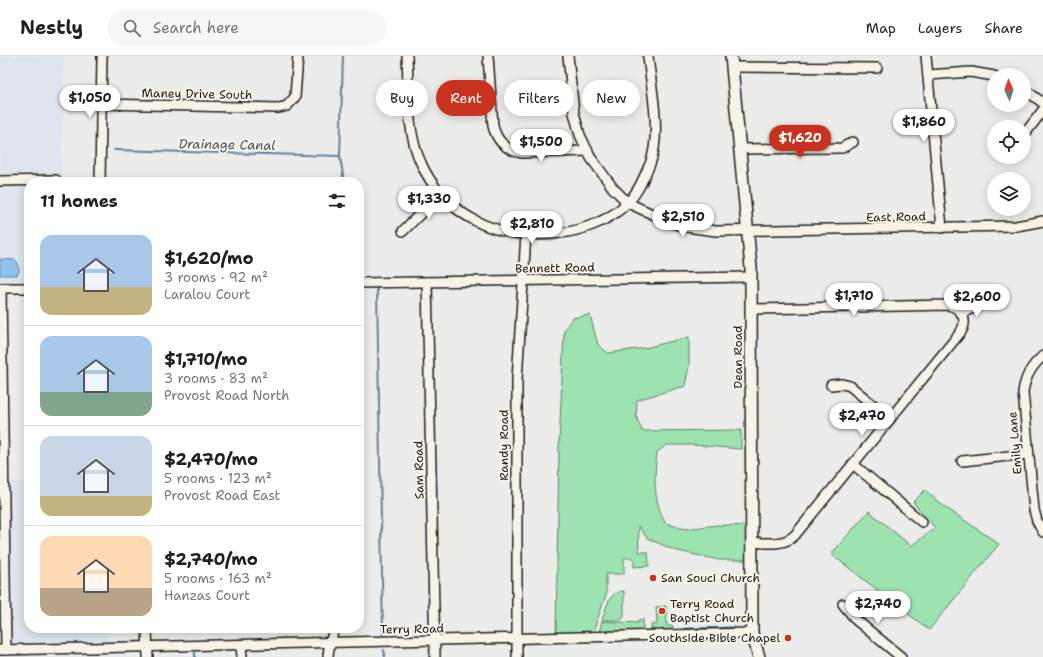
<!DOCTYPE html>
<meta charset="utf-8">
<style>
:root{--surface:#fff;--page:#f6f6f6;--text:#202124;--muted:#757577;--line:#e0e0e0;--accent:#c8321e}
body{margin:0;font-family:"Shantell Sans",sans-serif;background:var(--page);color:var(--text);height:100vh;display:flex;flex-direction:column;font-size:15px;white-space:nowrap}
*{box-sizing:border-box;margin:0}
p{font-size:13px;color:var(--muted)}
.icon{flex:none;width:22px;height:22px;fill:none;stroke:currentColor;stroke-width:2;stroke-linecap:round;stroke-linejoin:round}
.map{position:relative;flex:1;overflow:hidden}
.panel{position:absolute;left:24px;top:121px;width:340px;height:456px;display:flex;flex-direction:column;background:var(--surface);border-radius:16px;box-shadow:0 2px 10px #0003}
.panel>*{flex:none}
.banner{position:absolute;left:376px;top:24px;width:380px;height:36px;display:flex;gap:8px}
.needle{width:26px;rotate:357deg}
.fabs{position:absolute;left:987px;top:12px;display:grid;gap:8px}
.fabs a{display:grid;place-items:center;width:44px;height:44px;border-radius:50%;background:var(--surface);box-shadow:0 2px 10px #0003;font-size:20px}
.price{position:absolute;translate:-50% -34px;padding:0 9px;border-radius:14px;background:#fff;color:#222;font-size:13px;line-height:26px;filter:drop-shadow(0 1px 2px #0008)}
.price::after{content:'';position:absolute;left:50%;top:24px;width:12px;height:9px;margin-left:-6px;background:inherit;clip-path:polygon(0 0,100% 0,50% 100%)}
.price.current{background:var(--accent);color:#fff}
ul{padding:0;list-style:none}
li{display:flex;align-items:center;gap:12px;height:100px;padding:0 16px}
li+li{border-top:1px solid var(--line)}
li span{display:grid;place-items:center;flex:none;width:112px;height:80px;border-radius:12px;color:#555}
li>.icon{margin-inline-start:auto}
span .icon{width:48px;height:48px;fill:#fffc;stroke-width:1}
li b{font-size:17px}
h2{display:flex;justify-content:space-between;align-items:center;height:48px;padding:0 16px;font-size:17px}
.tag{padding:0 14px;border-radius:18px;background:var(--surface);box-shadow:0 2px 10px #0003;font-size:14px;line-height:36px}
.tag.current{background:var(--accent);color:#fff}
header{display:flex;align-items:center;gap:24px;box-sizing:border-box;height:56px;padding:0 20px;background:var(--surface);border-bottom:1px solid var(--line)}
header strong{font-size:19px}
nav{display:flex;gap:22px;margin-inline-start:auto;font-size:14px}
.search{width:280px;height:36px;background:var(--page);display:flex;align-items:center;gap:10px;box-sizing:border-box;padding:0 14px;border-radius:22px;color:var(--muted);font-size:15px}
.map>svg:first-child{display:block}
.built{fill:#dfe4ee}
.green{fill:#9de3b0;stroke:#5c8066}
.water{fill:#8fc4ec;stroke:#618199}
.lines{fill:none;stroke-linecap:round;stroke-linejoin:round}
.stream{stroke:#618199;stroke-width:2}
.minor-casing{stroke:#1c1c1c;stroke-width:12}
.major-casing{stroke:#1c1c1c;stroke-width:14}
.minor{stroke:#f7f3e8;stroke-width:9}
.major{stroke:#f7f3e8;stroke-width:11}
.poi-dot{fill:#c8321e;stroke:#f7f3e8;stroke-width:1.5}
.labels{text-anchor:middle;stroke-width:4;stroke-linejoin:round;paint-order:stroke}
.street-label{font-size:12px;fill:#1c1c1c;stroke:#f7f3e8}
.poi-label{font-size:12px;fill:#1c1c1c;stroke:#f7f3e8;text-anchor:start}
.water-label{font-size:13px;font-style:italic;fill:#445765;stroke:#f7f3e8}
</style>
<header>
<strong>Nestly</strong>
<div class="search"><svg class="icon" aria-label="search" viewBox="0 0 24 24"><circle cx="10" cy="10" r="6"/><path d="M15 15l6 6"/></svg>Search here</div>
<nav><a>Map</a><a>Layers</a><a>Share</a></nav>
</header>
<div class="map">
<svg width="1043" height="601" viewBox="0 0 1043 601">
<rect width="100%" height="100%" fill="#ececeb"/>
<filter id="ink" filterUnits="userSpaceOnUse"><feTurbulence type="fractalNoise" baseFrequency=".025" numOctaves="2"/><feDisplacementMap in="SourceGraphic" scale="8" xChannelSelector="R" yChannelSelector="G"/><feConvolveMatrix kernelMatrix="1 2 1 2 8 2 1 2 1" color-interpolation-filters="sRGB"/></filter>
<g filter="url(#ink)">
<g class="built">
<path d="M0,0H64L61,126H29V228L0,229Z"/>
<path d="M7,426H29V572H107V589L14,591L8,587Z"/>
</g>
<g class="green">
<path d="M590,259L598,289L608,297L645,292L689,281V310L685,330L637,344L636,360L642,375L741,374V393L694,389H667L657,396C654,423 653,442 665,467L685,473L718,469L749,470L748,504H719L674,494L647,482L638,470L639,496H648L649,510L634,511V502H624V518H606V539L593,576L556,577L559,391L564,275L572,262Z"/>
<path d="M925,434L942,449L999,488L929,574L831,498L869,455L911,490L935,472L913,446Z"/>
<path d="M624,535V561L621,564H602C607,551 608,536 624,535Z"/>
<path d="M666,550L667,570H673L672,574L668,576H652L651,569L657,568L656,551Z"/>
<path d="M643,563V575L599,576L602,565L638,567V564Z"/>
</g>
<g class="water">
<path d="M0,203L15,204L18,207L19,215L17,219H0Z"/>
<path d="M735,571L684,573V572Z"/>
</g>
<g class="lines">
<g class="stream">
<path d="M343,0L340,100L344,126"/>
<path d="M114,94L340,100"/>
<path d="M377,233L383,578"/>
<path d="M384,594L385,601"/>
<path d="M195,597V601"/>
</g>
<g class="minor-casing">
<g id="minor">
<path d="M407,0C409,35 406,75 421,107C432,132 450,151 474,164C517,188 592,183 627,147C638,137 644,121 650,108C662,77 651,32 648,0"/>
<path d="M488,0L493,70C497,86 506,94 522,97L588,95"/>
<path d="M568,0L574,57L580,79L591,102L613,132L628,147L672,167L686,171L716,175L1016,170L1043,165"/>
<path d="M926,0L942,172"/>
<path d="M732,11L877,12"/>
<path d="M928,19L971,16L994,20"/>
<path d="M1024,33L1043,47"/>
<path d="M101,48L279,52L287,50L295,41L298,0"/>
<path d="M1024,79L1043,54"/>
<path d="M740,93L842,92L853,86"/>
<path d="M0,125L56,124"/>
<path d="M100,126L102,0"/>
<path d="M403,175L440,138"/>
<path d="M427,226L435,601"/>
<path d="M359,227L751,221"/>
<path d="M0,232H29"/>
<path d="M1,232L6,594"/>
<path d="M751,253L948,249C962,252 969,265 960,277L795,479C784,490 766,487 752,486"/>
<path d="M962,257L984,247"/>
<path d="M1043,300C1031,310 1025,321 1023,336L1034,454L1037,465L1043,476"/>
<path d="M831,329L842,328L850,330L890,363"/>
<path d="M962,405L1028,398"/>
<path d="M853,408L922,466"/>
<path d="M843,548L856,564L901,601"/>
<path d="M147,572L148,601"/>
<path d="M241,589L242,601"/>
<path d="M0,594L752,577"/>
<path d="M328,601C328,590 333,583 333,572"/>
<path d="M517,601V324L526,178"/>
</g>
</g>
<g class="major-casing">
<path id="major" d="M731,0L751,212L752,577L759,601"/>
</g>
<use href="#minor" class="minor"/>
<use href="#major" class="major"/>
</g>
</g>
<g class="poi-dot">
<circle cx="653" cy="522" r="4"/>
<circle cx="662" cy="555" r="4"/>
<circle cx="788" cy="582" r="4"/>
</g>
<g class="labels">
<g class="street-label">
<text transform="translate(197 38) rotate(1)" y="4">Maney Drive South</text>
<text transform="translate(896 161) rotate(-1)" y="4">East Road</text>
<text transform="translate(555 212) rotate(-1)" y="4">Bennett Road</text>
<text transform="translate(738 301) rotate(-90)" y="4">Dean Road</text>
<text transform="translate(1015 387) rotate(-95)" y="4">Emily Lane</text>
<text transform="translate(504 389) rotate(-90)" y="4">Randy Road</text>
<text transform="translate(419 414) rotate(-91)" y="4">Sam Road</text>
<text transform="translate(412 573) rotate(-1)" y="4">Terry Road</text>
</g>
<g class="poi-label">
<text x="661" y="526">San Souci Church</text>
<text x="670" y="552">Terry Road<tspan x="670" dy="14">Baptist Church</tspan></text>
<text x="780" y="586" text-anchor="end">Southside Bible Chapel</text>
</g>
<g class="water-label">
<text transform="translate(227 88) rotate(1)" y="5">Drainage Canal</text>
</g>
</g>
</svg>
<div class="fabs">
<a><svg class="needle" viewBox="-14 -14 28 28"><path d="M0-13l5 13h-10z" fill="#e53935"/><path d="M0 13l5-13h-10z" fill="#757577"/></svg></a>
<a><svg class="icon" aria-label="locate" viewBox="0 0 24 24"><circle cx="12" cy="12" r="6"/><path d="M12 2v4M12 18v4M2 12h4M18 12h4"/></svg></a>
<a><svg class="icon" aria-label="layers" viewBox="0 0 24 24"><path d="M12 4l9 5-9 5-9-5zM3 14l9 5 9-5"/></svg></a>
</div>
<b class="price" style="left:90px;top:63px">$1,050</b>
<b class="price" style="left:924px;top:87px">$1,860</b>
<b class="price current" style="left:800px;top:103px">$1,620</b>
<b class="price" style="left:541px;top:107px">$1,500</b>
<b class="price" style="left:429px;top:164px">$1,330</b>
<b class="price" style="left:683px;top:182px">$2,510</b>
<b class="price" style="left:532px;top:189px">$2,810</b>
<b class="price" style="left:854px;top:261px">$1,710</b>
<b class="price" style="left:977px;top:262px">$2,600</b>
<b class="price" style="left:862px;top:381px">$2,470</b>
<b class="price" style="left:878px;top:569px">$2,740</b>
<div class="banner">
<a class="tag">Buy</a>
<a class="tag current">Rent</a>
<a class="tag">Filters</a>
<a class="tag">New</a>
</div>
<section class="panel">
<h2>11 homes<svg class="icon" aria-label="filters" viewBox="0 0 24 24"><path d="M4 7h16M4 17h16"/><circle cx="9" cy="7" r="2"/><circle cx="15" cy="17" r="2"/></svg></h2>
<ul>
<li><span style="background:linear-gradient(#a9c7e8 65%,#c2b280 0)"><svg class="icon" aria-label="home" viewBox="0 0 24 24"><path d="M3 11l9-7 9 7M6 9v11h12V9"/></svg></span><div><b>$1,620/mo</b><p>3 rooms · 92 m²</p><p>Laralou Court</p></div></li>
<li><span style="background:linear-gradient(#a9c7e8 70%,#7fa58c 0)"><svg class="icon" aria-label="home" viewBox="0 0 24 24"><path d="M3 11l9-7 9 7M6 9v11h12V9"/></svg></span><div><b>$1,710/mo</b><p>3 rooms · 83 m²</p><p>Provost Road North</p></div></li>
<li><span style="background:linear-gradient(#c9d6e8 75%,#c2b280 0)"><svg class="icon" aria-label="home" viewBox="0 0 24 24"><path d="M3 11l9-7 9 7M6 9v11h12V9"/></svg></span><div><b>$2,470/mo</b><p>5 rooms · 123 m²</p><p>Provost Road East</p></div></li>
<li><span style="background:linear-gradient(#ffd9b3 65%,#b9a48a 0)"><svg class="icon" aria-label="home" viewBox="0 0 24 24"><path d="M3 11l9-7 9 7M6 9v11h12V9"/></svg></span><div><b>$2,740/mo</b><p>5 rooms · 163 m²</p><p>Hanzas Court</p></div></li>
</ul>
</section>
</div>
